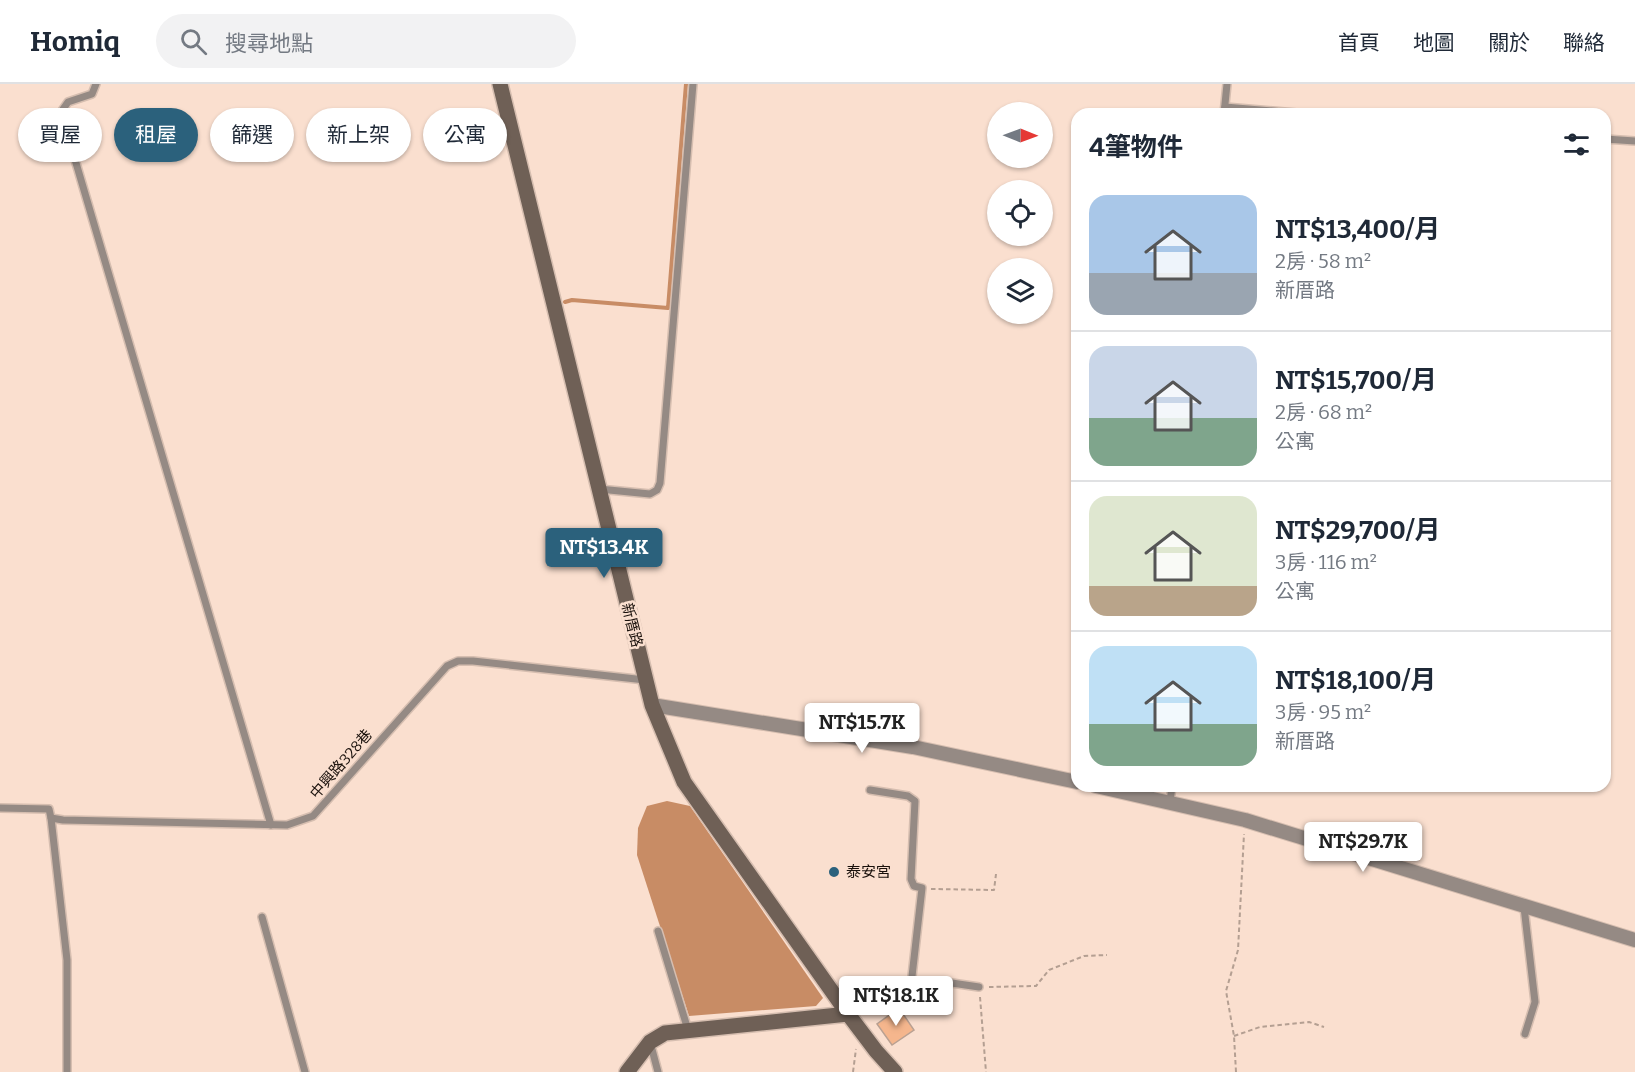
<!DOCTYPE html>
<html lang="zh-TW">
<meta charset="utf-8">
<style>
:root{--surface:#fff;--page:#f2f2f3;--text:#1f2937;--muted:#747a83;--line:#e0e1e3;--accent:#2b617c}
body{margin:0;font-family:Bitter,"Noto Sans TC",serif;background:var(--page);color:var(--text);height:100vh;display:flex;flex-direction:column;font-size:22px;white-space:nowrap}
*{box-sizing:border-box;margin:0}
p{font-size:20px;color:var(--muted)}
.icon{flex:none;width:33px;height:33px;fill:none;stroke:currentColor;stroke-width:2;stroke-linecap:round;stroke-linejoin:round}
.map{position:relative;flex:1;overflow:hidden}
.sheet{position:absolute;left:1071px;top:24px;width:540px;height:684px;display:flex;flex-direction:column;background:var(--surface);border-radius:18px;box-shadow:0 2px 4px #0004}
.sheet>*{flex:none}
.banner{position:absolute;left:18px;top:24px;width:570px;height:54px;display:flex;gap:12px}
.needle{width:39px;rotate:91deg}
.fabs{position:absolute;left:987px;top:18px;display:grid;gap:12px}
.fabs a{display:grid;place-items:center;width:66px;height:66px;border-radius:50%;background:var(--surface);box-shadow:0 2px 4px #0004;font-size:30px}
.price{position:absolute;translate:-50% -51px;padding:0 14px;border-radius:6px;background:#fff;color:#222;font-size:20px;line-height:39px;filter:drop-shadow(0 2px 3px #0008)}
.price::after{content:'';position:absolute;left:50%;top:36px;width:18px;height:14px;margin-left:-9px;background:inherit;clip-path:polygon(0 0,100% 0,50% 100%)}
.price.on{background:var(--accent);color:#fff}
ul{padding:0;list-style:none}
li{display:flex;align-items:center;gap:18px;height:150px;padding:0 18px}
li+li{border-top:2px solid var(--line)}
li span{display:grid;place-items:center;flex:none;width:168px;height:120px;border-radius:18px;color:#555}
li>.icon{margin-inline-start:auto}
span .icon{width:72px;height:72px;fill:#fffc;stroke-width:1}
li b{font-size:26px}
h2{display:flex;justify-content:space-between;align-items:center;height:72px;padding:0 18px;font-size:26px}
.chip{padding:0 21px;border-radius:27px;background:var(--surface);box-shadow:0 2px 4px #0004;font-size:21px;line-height:54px}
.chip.on{background:var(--accent);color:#fff}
header{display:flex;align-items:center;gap:36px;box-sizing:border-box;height:84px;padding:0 30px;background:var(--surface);border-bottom:2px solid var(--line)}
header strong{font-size:28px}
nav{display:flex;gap:33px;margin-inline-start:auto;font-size:21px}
.search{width:420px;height:54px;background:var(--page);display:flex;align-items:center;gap:15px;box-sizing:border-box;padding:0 21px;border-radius:33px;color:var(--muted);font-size:22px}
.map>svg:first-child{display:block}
.water{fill:#c88c65}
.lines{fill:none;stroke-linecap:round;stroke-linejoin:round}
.stream{stroke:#c88c65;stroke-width:4}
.building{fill:#f5b68d;stroke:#baa192;stroke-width:1.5}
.lane-casing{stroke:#d6beb0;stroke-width:10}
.street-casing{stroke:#d6beb0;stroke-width:16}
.secondary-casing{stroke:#d6beb0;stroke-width:18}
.path{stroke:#b49f92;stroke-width:2;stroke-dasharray:4.5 3;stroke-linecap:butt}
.lane{stroke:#958a84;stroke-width:7}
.street{stroke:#958a84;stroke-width:14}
.secondary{stroke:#6f6056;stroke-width:15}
.poi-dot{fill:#2b617c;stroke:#fadfcf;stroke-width:2}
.labels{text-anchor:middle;stroke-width:5;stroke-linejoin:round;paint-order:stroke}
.street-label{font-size:15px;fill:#1a110c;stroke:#fadfcf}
.poi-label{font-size:15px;fill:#1a110c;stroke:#fadfcf;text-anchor:start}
</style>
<header>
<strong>Homiq</strong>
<div class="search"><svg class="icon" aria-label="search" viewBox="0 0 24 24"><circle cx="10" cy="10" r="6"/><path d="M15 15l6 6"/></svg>搜尋地點</div>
<nav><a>首頁</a><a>地圖</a><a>關於</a><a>聯絡</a></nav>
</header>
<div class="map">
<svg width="1635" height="988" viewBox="0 0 1635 988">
<rect width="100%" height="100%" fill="#fadfcf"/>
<path class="water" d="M667,717L690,722L823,914L816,922L689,932L637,771L638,744L647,722Z"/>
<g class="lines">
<path class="stream" d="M565,218L572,216L668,224L686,0"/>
</g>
<path class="building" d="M899,924L914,946L892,961L877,940Z"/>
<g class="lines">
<g class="lane-casing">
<g id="lane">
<path d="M96,0L92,10L68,18L61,28L271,741"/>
<path d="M1225,23L1308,30"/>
<path d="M1224,30L1227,0"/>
<path d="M1605,55L1635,57"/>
<path d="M599,405L650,410L657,406L660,399L693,0"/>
<path d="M870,706L908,712L915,717L911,795L914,802L922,804L911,901"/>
<path d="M1170,718L1172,702"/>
<path d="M0,724L49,725L51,734L63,736L287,741L313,732L447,582L458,577H473L645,596"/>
<path d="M51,734L67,876V988"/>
<path d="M1524,823L1535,918L1525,950"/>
<path d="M262,833L305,988"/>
<path d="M658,847L688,946"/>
<path d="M839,914L871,907L945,898L979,903"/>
<path d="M650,958L658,988"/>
</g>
</g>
<g class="street-casing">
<g id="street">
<path d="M652,621L913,663L1077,698"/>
<path d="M1096,702L1245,736L1635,856"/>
</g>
</g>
<g class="secondary-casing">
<g id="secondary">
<path d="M500,0L652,621L684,698L848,930"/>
<path d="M627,988L650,958L665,949L848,930L876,967L895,988"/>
</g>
</g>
<g class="path">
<path d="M931,805L994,806L996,790"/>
<path d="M989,903L1036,902L1049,886L1084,872L1107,871"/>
<path d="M980,913L986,988"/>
<path d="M1234,952L1260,943L1309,938L1324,943"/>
<path d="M853,988L856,965"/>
<path d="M1236,988L1234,952L1226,907L1238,866L1244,750"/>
</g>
<use href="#lane" class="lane"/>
<use href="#street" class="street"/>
<use href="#secondary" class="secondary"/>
</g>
<circle class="poi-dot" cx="834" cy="788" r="6"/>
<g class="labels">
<g class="street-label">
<text transform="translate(632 541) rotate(76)" y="5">新厝路</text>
<text transform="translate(341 680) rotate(-49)" y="5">中興路328巷</text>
</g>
<g class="poi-label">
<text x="846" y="793">泰安宮</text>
</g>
</g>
</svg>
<div class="fabs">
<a><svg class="needle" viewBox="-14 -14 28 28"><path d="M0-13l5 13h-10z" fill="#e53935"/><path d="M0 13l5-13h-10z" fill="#747a83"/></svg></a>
<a><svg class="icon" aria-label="locate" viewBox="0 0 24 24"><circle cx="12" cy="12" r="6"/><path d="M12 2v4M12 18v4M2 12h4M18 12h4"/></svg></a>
<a><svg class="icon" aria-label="layers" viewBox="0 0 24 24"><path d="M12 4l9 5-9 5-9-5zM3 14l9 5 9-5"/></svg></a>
</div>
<b class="price on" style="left:604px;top:495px">NT$13.4K</b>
<b class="price" style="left:862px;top:670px">NT$15.7K</b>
<b class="price" style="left:1363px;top:789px">NT$29.7K</b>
<b class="price" style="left:896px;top:943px">NT$18.1K</b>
<div class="banner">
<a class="chip">買屋</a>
<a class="chip on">租屋</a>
<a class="chip">篩選</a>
<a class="chip">新上架</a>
<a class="chip">公寓</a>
</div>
<section class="sheet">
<h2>4筆物件<svg class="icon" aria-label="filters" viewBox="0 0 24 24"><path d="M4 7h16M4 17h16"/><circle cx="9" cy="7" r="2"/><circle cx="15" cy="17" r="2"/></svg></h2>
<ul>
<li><span style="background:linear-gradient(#a9c7e8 65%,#9aa5b1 0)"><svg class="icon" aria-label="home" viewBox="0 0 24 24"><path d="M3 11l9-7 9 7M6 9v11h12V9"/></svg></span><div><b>NT$13,400/月</b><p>2房 · 58 m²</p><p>新厝路</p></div></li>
<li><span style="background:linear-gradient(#c9d6e8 60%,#7fa58c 0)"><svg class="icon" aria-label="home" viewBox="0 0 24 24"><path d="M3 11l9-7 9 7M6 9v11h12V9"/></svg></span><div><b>NT$15,700/月</b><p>2房 · 68 m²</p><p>公寓</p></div></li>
<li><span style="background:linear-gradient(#dfe7d0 75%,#b9a48a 0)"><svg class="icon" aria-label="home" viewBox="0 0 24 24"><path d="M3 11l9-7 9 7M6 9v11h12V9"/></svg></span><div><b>NT$29,700/月</b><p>3房 · 116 m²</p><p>公寓</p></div></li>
<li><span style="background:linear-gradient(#bfe0f5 65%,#7fa58c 0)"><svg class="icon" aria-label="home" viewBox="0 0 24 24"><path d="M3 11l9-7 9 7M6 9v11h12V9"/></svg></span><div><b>NT$18,100/月</b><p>3房 · 95 m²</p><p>新厝路</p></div></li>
</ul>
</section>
</div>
